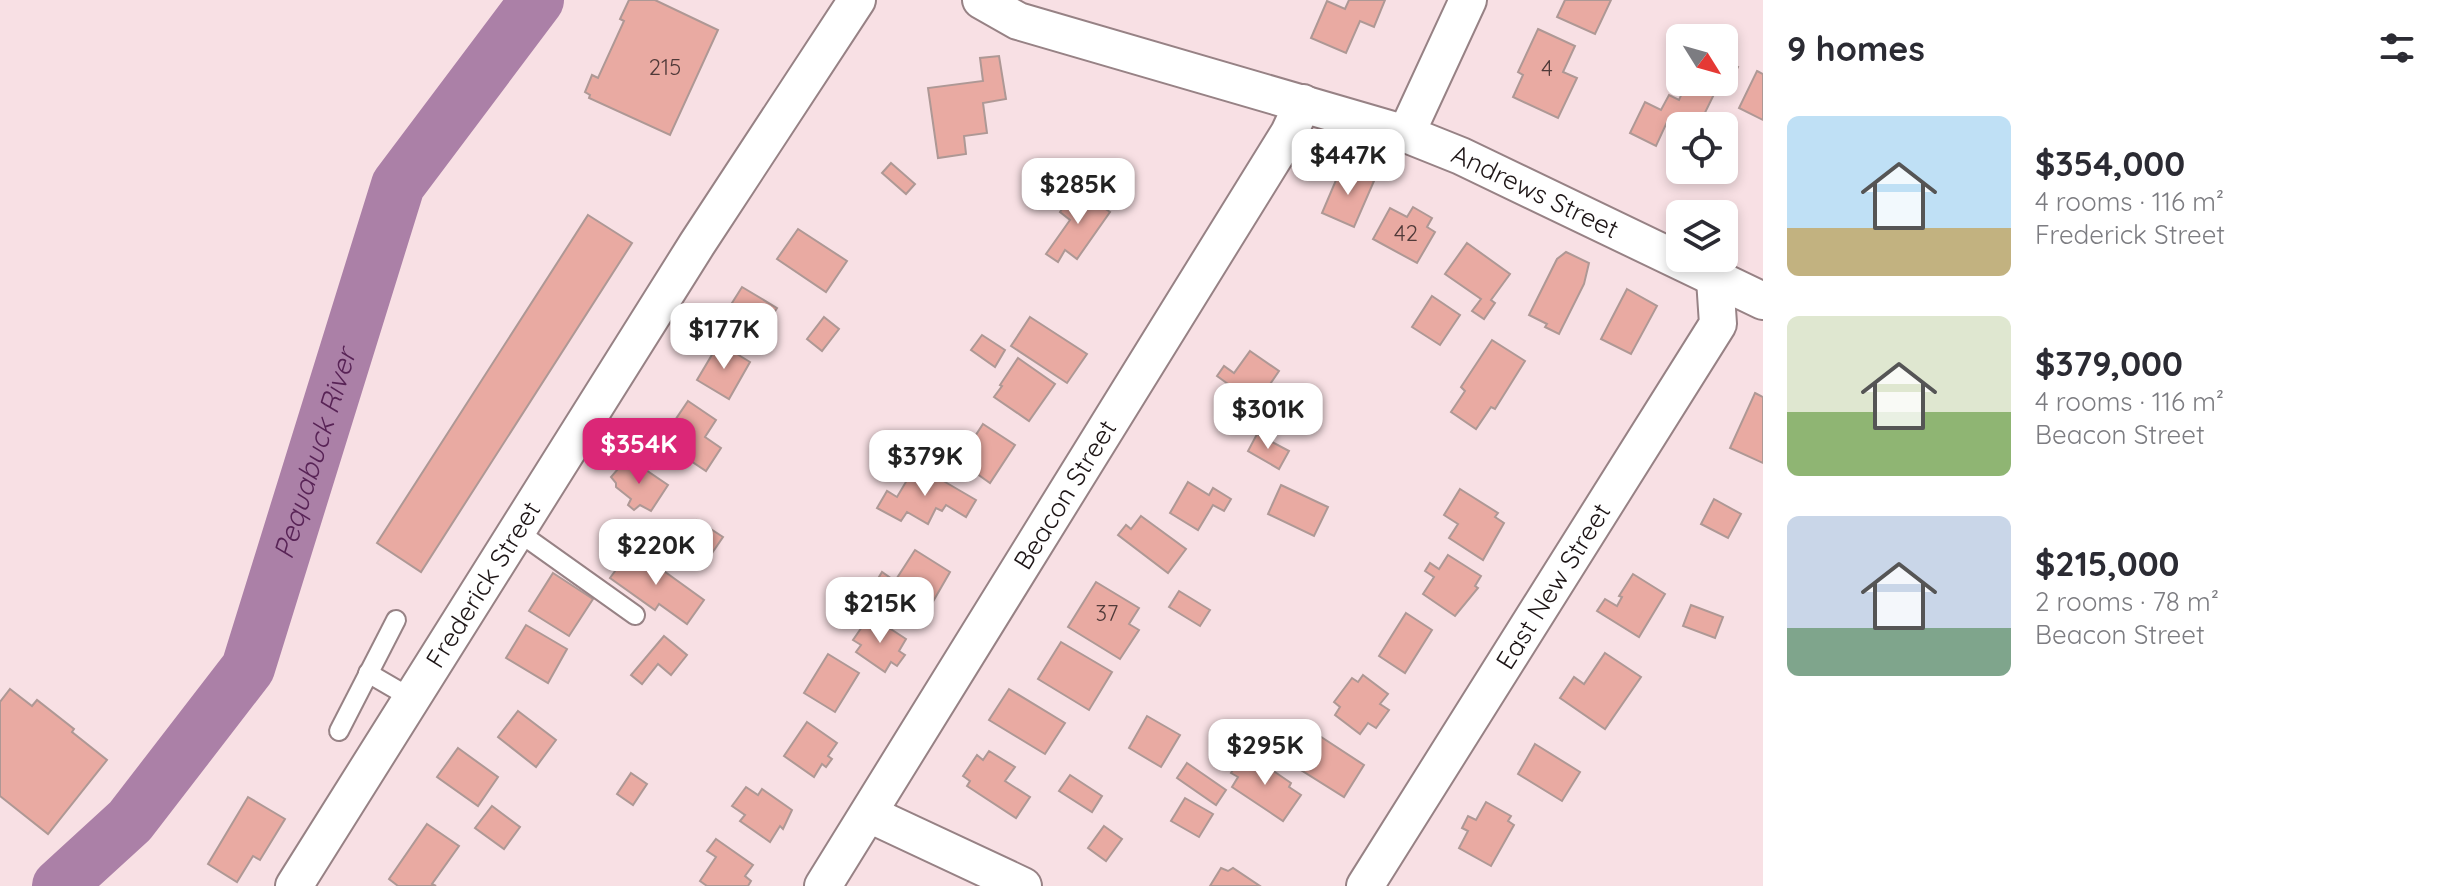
<!DOCTYPE html>
<meta charset="utf-8">
<style>
:root{--surface:#fff;--page:#f2f2f3;--text:#2b2b33;--muted:#7c7c81;--accent:#db2777}
body{margin:0;font-family:Quicksand,sans-serif;background:var(--page);color:var(--text);height:100vh;display:flex;flex-direction:column;font-size:30px;white-space:nowrap}
*{box-sizing:border-box;margin:0}
p{font-size:26px;color:var(--muted)}
.icon{flex:none;width:44px;height:44px;fill:none;stroke:currentColor;stroke-width:2;stroke-linecap:round;stroke-linejoin:round}
.map{position:relative;flex:1;overflow:hidden}
.panel{display:flex;flex-direction:column;background:var(--surface);width:680px}
.panel>*{flex:none}
.needle{width:52px;rotate:127deg}
.fabs{position:absolute;left:1666px;top:24px;display:grid;gap:16px}
.fabs a{display:grid;place-items:center;width:72px;height:72px;border-radius:12px;background:var(--surface);box-shadow:0 4px 12px #0003;font-size:40px}
.price{position:absolute;translate:-50% -68px;padding:0 18px;border-radius:16px;background:#fff;color:#222;font-size:26px;line-height:52px;filter:drop-shadow(0 2px 4px #0008)}
.price::after{content:'';position:absolute;left:50%;top:48px;width:24px;height:18px;margin-left:-12px;background:inherit;clip-path:polygon(0 0,100% 0,50% 100%)}
.price.on{background:var(--accent);color:#fff}
ul{padding:0;list-style:none}
li{display:flex;align-items:center;gap:24px;height:200px;padding:0 24px}
li span{display:grid;place-items:center;flex:none;width:224px;height:160px;border-radius:12px;color:#555}
li>.icon{margin-inline-start:auto}
span .icon{width:96px;height:96px;fill:#fffc;stroke-width:1}
li b{font-size:34px}
h2{display:flex;justify-content:space-between;align-items:center;height:96px;padding:0 24px;font-size:34px}
main{display:flex;flex:1;min-height:0}
.map>svg:first-child{display:block}
.lines{fill:none;stroke-linecap:round;stroke-linejoin:round}
.river{stroke:#ab80a7;stroke-width:54}
.building{fill:#e9aaa2;stroke:#ae9895;stroke-width:2}
.lane-casing{stroke:#978285;stroke-width:22}
.street-casing{stroke:#978285;stroke-width:40}
.lane{stroke:#fff;stroke-width:18}
.street{stroke:#fff;stroke-width:36}
.labels{text-anchor:middle;stroke-width:8;stroke-linejoin:round;paint-order:stroke}
.number-label{font-size:22px;fill:#503a39}
.street-label{font-size:26px;fill:#1d1516;stroke:#fff0f2}
.water-label{font-size:28px;font-style:italic;fill:#582356;stroke:#fff0f2}
</style>
<main>
<div class="map">
<svg width="1763" height="886" viewBox="0 0 1763 886">
<rect width="100%" height="100%" fill="#f8e0e4"/>
<g class="lines">
<path class="river" id="s1" d="M59,886L130,821L248,668L398,185L537,0"/>
</g>
<g class="building">
<path d="M629,0H655L718,30L670,135L589,98L590,95L585,92L592,75L598,78L624,21L620,19Z"/>
<path d="M1349,0H1385L1374,27L1360,21L1346,53L1311,38L1327,1L1345,9Z"/>
<path d="M1565,0H1611L1595,34L1557,17Z"/>
<path d="M1538,29L1575,46L1563,72L1577,78L1558,118L1513,97L1523,75L1518,72Z"/>
<path d="M999,56L1006,99L983,103L987,133L964,136L966,154L938,158L928,88L983,81L980,58Z"/>
<path d="M1724,60L1738,67L1729,84L1724,82Z"/>
<path d="M1757,71L1763,74V120L1739,108Z"/>
<path d="M1687,82H1720L1699,125L1687,119L1680,128L1667,122L1656,146L1630,133L1645,102L1661,110L1669,95L1679,100Z"/>
<path d="M891,163L915,184L906,194L882,173Z"/>
<path d="M1342,166L1374,181L1354,227L1322,213Z"/>
<path d="M1076,189L1110,212L1077,259L1065,250L1058,262L1046,254L1070,220L1060,212Z"/>
<path d="M1413,207L1432,218L1427,227L1435,232L1417,263L1373,239L1390,208L1407,217Z"/>
<path d="M588,215L632,243L421,572L377,543Z"/>
<path d="M798,229L847,261L826,292L777,259Z"/>
<path d="M1467,243L1510,274L1491,300L1495,303L1484,319L1472,311L1481,299L1445,274Z"/>
<path d="M1566,252L1589,263L1584,284L1559,334L1545,327L1547,324L1529,315L1557,259Z"/>
<path d="M742,287L777,308L762,332L727,311Z"/>
<path d="M1627,289L1657,306L1631,354L1601,339Z"/>
<path d="M1432,296L1460,315L1440,345L1412,327Z"/>
<path d="M824,317L839,329L822,351L807,339Z"/>
<path d="M1030,317L1087,354L1067,383L1011,346Z"/>
<path d="M982,335L1005,350L995,367L971,350Z"/>
<path d="M1492,340L1525,361L1495,409L1491,407L1476,429L1451,412L1465,391L1461,387Z"/>
<path d="M719,343L750,362L729,399L697,380Z"/>
<path d="M1250,351L1279,371L1252,411L1223,391L1228,384L1217,376L1224,366L1234,373Z"/>
<path d="M1018,358L1055,384L1029,421L994,397L1002,386L1000,385Z"/>
<path d="M1755,393L1763,397V463L1730,448Z"/>
<path d="M688,401L716,420L705,437L721,448L706,471L661,441Z"/>
<path d="M983,424L1015,445L990,483L959,461Z"/>
<path d="M1257,434L1289,451L1279,469L1248,451Z"/>
<path d="M624,462L637,464L668,485L651,511L640,505L634,510L628,505L631,499L616,487V483L611,477Z"/>
<path d="M916,465L976,500L966,517L946,505L942,511L936,508L928,524L907,512L901,521L877,508L887,491L897,497Z"/>
<path d="M1188,482L1209,495L1213,488L1231,499L1224,511L1213,505L1198,530L1170,513Z"/>
<path d="M1281,485L1328,507L1314,536L1268,514Z"/>
<path d="M1460,489L1498,513L1495,517L1504,523L1483,560L1449,538L1458,524L1444,515Z"/>
<path d="M1714,499L1741,514L1728,538L1701,524Z"/>
<path d="M1141,516L1186,549L1168,573L1118,535L1126,525L1131,529Z"/>
<path d="M697,520L723,537L706,562L680,545Z"/>
<path d="M632,548L704,600L687,624L659,604L655,610L610,578Z"/>
<path d="M915,550L950,572L931,605L911,592L902,605L873,587L882,572L895,581Z"/>
<path d="M1448,555L1481,576L1475,586L1478,588L1455,616L1423,594L1434,577L1425,571L1430,563L1439,569Z"/>
<path d="M553,573L593,599L569,636L529,611Z"/>
<path d="M1633,574L1665,594L1639,637L1597,611L1605,599L1617,606L1622,597L1619,596Z"/>
<path d="M1096,582L1139,608L1129,624L1139,630L1120,659L1068,627Z"/>
<path d="M855,586L880,601L870,617L846,603Z"/>
<path d="M1179,591L1210,610L1200,626L1169,607Z"/>
<path d="M1691,605L1723,617L1715,638L1683,626Z"/>
<path d="M1406,613L1432,630L1405,673L1379,656Z"/>
<path d="M877,620L906,639L899,651L905,655L897,666L891,662L885,672L856,652L861,645L853,640L864,624L872,629Z"/>
<path d="M526,625L567,649L548,683L506,658Z"/>
<path d="M664,636L687,655L671,675L658,664L642,684L631,675Z"/>
<path d="M1061,642L1112,672L1089,710L1038,679Z"/>
<path d="M1605,653L1641,677L1605,729L1560,698L1574,677L1584,684Z"/>
<path d="M828,654L859,673L835,712L804,693Z"/>
<path d="M1363,675L1388,694L1380,704L1389,710L1376,728L1368,723L1360,734L1335,715L1340,707L1334,702L1352,678L1358,682Z"/>
<path d="M10,689L32,706L37,700L74,729L72,732L107,760L48,834L0,796V702Z"/>
<path d="M1009,689L1065,723L1045,754L989,720Z"/>
<path d="M518,711L556,740L536,767L498,737Z"/>
<path d="M1147,716L1180,735L1161,767L1129,748Z"/>
<path d="M807,722L837,743L828,756L832,759L826,767L822,764L814,777L784,756Z"/>
<path d="M1309,729L1364,765L1344,797L1288,762Z"/>
<path d="M1535,744L1580,772L1562,801L1518,774Z"/>
<path d="M458,748L498,777L478,806L437,777Z"/>
<path d="M989,751L1015,767L1005,781L1030,797L1016,818L967,786L970,781L963,776L977,755L983,760Z"/>
<path d="M1243,755L1250,760L1253,757L1291,783L1289,787L1301,795L1283,821L1232,787L1238,777L1231,773Z"/>
<path d="M1187,763L1226,790L1216,805L1177,778Z"/>
<path d="M631,773L647,784L633,805L617,794Z"/>
<path d="M1070,775L1102,796L1092,812L1059,791Z"/>
<path d="M746,787L758,795L762,789L792,810L783,829L780,826L770,842L740,821L745,815L732,806Z"/>
<path d="M248,797L285,819L260,860L253,856L237,882L208,864Z"/>
<path d="M1185,798L1213,814L1199,837L1171,821Z"/>
<path d="M1486,802L1511,816L1508,821L1514,825L1491,866L1459,848L1468,831L1462,828L1468,816L1476,820Z"/>
<path d="M492,806L520,827L504,849L475,828Z"/>
<path d="M427,824L459,846L432,884L436,886H398L389,879Z"/>
<path d="M1104,826L1122,839L1106,861L1088,848Z"/>
<path d="M716,839L753,865L745,876L751,881L748,886H707L700,881L716,857L707,851Z"/>
<path d="M1221,868L1228,871L1233,868L1260,886H1210Z"/>
</g>
<g class="lines">
<g class="lane-casing">
<g id="lane">
<path d="M517,531L635,615"/>
<path d="M368,673L411,698"/>
<path d="M339,731L396,620"/>
</g>
</g>
<g class="street-casing">
<g id="street">
<path id="s2" d="M981,0L1018,21L1406,134L1461,156L1763,301"/>
<path d="M1406,134L1468,0"/>
<path d="M869,814L1023,886"/>
<path id="s3" d="M294,886L697,244L857,0"/>
<path id="s4" d="M823,886L1289,133L1303,103"/>
<path id="s5" d="M1365,886L1718,324L1715,279"/>
</g>
</g>
<use href="#lane" class="lane"/>
<use href="#street" class="street"/>
</g>
<g class="labels">
<g class="number-label">
<text x="665" y="75">215</text>
<text x="1547" y="76">4</text>
<text x="1406" y="241">42</text>
<text x="1107" y="621">37</text>
</g>
<g class="street-label">
<text dy="9" stroke="none"><textPath href="#s2" startOffset="588">Andrews Street</textPath></text>
<text dy="9" stroke="none"><textPath href="#s4" startOffset="460">Beacon Street</textPath></text>
<text dy="9" stroke="none"><textPath href="#s3" startOffset="356">Frederick Street</textPath></text>
<text dy="9" stroke="none"><textPath href="#s5" startOffset="354">East New Street</textPath></text>
</g>
<g class="water-label">
<text dy="10" stroke="none"><textPath href="#s1" startOffset="514">Pequabuck River</textPath></text>
</g>
</g>
</svg>
<div class="fabs">
<a><svg class="needle" viewBox="-14 -14 28 28"><path d="M0-13l5 13h-10z" fill="#e53935"/><path d="M0 13l5-13h-10z" fill="#7c7c81"/></svg></a>
<a><svg class="icon" aria-label="locate" viewBox="0 0 24 24"><circle cx="12" cy="12" r="6"/><path d="M12 2v4M12 18v4M2 12h4M18 12h4"/></svg></a>
<a><svg class="icon" aria-label="layers" viewBox="0 0 24 24"><path d="M12 4l9 5-9 5-9-5zM3 14l9 5 9-5"/></svg></a>
</div>
<b class="price" style="left:1348px;top:197px">$447K</b>
<b class="price" style="left:1078px;top:226px">$285K</b>
<b class="price" style="left:724px;top:371px">$177K</b>
<b class="price" style="left:1268px;top:451px">$301K</b>
<b class="price on" style="left:639px;top:486px">$354K</b>
<b class="price" style="left:925px;top:498px">$379K</b>
<b class="price" style="left:656px;top:587px">$220K</b>
<b class="price" style="left:880px;top:645px">$215K</b>
<b class="price" style="left:1265px;top:787px">$295K</b>
</div>
<section class="panel">
<h2>9 homes<svg class="icon" aria-label="filters" viewBox="0 0 24 24"><path d="M4 7h16M4 17h16"/><circle cx="9" cy="7" r="2"/><circle cx="15" cy="17" r="2"/></svg></h2>
<ul>
<li><span style="background:linear-gradient(#bfe0f5 70%,#c2b280 0)"><svg class="icon" aria-label="home" viewBox="0 0 24 24"><path d="M3 11l9-7 9 7M6 9v11h12V9"/></svg></span><div><b>$354,000</b><p>4 rooms · 116 m²</p><p>Frederick Street</p></div></li>
<li><span style="background:linear-gradient(#dfe7d0 60%,#8fb573 0)"><svg class="icon" aria-label="home" viewBox="0 0 24 24"><path d="M3 11l9-7 9 7M6 9v11h12V9"/></svg></span><div><b>$379,000</b><p>4 rooms · 116 m²</p><p>Beacon Street</p></div></li>
<li><span style="background:linear-gradient(#c9d6e8 70%,#7fa58c 0)"><svg class="icon" aria-label="home" viewBox="0 0 24 24"><path d="M3 11l9-7 9 7M6 9v11h12V9"/></svg></span><div><b>$215,000</b><p>2 rooms · 78 m²</p><p>Beacon Street</p></div></li>
</ul>
</section>
</main>
